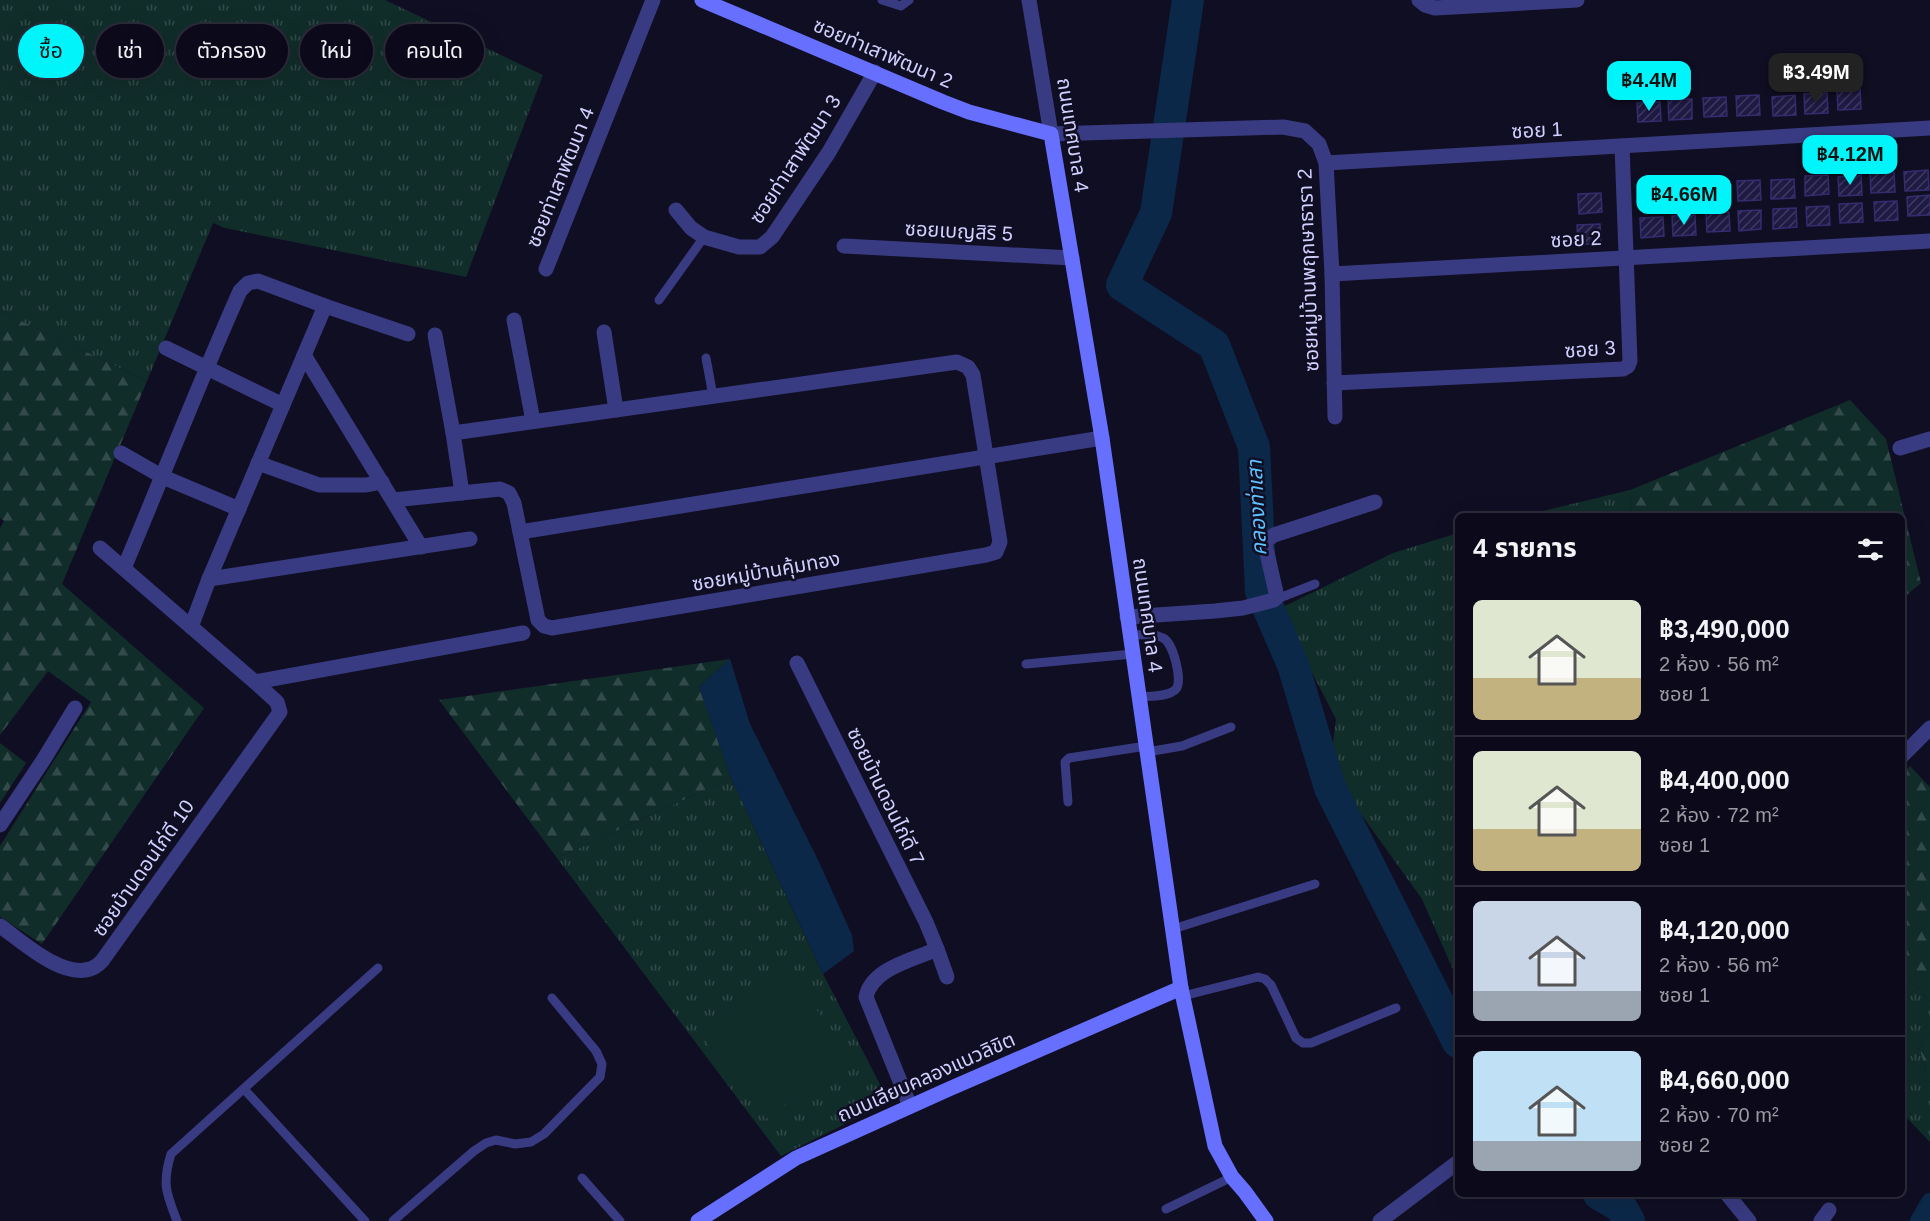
<!DOCTYPE html>
<html lang="th">
<meta charset="utf-8">
<style>
:root{--surface:#0c0a1a;--page:#151323;--text:#f1f3f6;--muted:#9a9aa2;--line:#2c2b39;--accent:#00f5fb}
body{margin:0;font-family:Helvetica,"Noto Sans Thai",sans-serif;background:var(--page);color:var(--text);height:100vh;display:flex;flex-direction:column;font-size:22px;white-space:nowrap}
*{box-sizing:border-box;margin:0}
p{font-size:20px;color:var(--muted)}
.icon{flex:none;width:33px;height:33px;fill:none;stroke:currentColor;stroke-width:2;stroke-linecap:round;stroke-linejoin:round}
.map{position:relative;flex:1;overflow:hidden}
.panel{position:absolute;left:1455px;top:513px;width:450px;height:684px;display:flex;flex-direction:column;background:var(--surface);border-radius:9px;box-shadow:0 6px 24px #0002,0 0 0 2px var(--line)}
.panel>*{flex:none}
.banner{position:absolute;left:18px;top:24px;width:570px;height:54px;display:flex;gap:12px}
.price{position:absolute;translate:-50% -51px;padding:0 14px;border-radius:12px;background:var(--accent);color:#111;font-size:20px;line-height:39px;filter:drop-shadow(0 2px 3px #0008)}
.price::after{content:'';position:absolute;left:50%;top:36px;width:18px;height:14px;margin-left:-9px;background:inherit;clip-path:polygon(0 0,100% 0,50% 100%)}
.price.active{background:#222;color:#fff}
ul{padding:0;list-style:none}
li{display:flex;align-items:center;gap:18px;height:150px;padding:0 18px}
li+li{border-top:2px solid var(--line)}
li span{display:grid;place-items:center;flex:none;width:168px;height:120px;border-radius:9px;color:#555}
li>.icon{margin-inline-start:auto}
span .icon{width:72px;height:72px;fill:#fffc;stroke-width:1}
li b{font-size:26px}
h2{display:flex;justify-content:space-between;align-items:center;height:72px;padding:0 18px;font-size:26px}
.tag{padding:0 21px;border-radius:27px;background:var(--surface);box-shadow:0 6px 24px #0002,0 0 0 2px var(--line);font-size:21px;line-height:54px}
.tag.active{background:var(--accent);color:#111}
.map>svg:first-child{display:block}
.grass{fill:url(#grass-tufts)}
.forest{fill:url(#forest-firs)}
.garden{fill:#112d2a}
.water{fill:#0c2849}
.lines{fill:none;stroke-linecap:round;stroke-linejoin:round}
.canal{stroke:#0c2849;stroke-width:18}
.river{stroke:#0c2849;stroke-width:32}
.building{fill:url(#building-hatch);stroke:#342c70;stroke-width:1.5}
.lane{stroke:#393b82;stroke-width:9}
.street{stroke:#393b82;stroke-width:15}
.secondary{stroke:#676fff;stroke-width:15}
.labels{text-anchor:middle;stroke-width:5;stroke-linejoin:round;paint-order:stroke}
.street-label{font-size:20px;fill:#d2d0ff;stroke:#100e23}
.water-label{font-size:21px;font-style:italic;fill:#5ec1ff;stroke:#100e23}
</style>
<div class="map">
<svg width="1930" height="1221" viewBox="0 0 1930 1221">
<defs>
<pattern id="grass-tufts" width="24" height="20" patternUnits="userSpaceOnUse" patternTransform="scale(1.5)"><rect width="24" height="20" fill="#112d2a"/><path d="M3 7l-1-3M5 7V3M7 7l1-3M15 17l-1-3M17 17v-4M19 17l1-3" fill="none" stroke="#334a4a"/></pattern>
<pattern id="forest-firs" width="22" height="20" patternUnits="userSpaceOnUse" patternTransform="scale(1.5)"><rect width="22" height="20" fill="#112d2a"/><path d="M5 1l3.5 6h-7zM16 11l3.5 6h-7z" fill="#334a4a"/></pattern>
<pattern id="building-hatch" width="6" height="6" patternUnits="userSpaceOnUse" patternTransform="scale(1.5)"><rect width="6" height="6" fill="#1f1a44"/><path d="M-1 1l2-2M0 6l6-6M5 7l2-2" fill="none" stroke="#3f3a60"/></pattern>
</defs>
<rect width="100%" height="100%" fill="#100e23"/>
<g class="grass">
<path d="M0,0H385L543,75L466,277L225,228L213,223L147,381L0,311Z"/>
<path d="M1630,490L1631,516H1522Z"/>
<path d="M1458,533V981L1422,899L1353,803L1332,750L1336,719L1279,609L1393,553Z"/>
<path d="M731,778L819,966L889,1102L781,1156L557,858Z"/>
<path d="M1902,971L1930,1001V1033L1919,1047L1930,1084V1142L1902,1113Z"/>
</g>
<g class="forest">
<path d="M0,311L147,381L62,584L204,708L42,944L0,917V846L91,702L48,671L0,735V528L4,521L0,518Z"/>
<path d="M1850,400L1886,439L1921,583L1902,599V516H1631L1630,490Z"/>
<path d="M730,659L699,687L731,778L557,858L439,700Z"/>
<path d="M0,743L26,763L0,803Z"/>
<path d="M1910,766L1930,787V1001L1902,971V774Z"/>
<path d="M1930,1033V1084L1919,1047Z"/>
</g>
<path class="garden" d="M784,967L851,1055L766,1119L699,1032Z"/>
<path class="water" d="M730,659L750,724L819,862L852,935L854,951L823,974L731,778L699,687Z"/>
<g class="lines">
<path class="canal" d="M1919,1221L1930,1202"/>
<g class="river">
<path d="M1188,0L1156,213L1122,285L1214,345L1254,447L1261,591L1293,665L1330,788L1458,1042"/>
<path d="M1599,1194L1621,1207L1629,1221"/>
</g>
</g>
<g class="building">
<path d="M1860,89L1861,109L1838,110L1837,90Z"/>
<path d="M1827,93L1828,113L1805,114L1804,94Z"/>
<path d="M1759,95L1760,115L1737,116L1736,96Z"/>
<path d="M1795,95L1796,115L1773,116L1772,97Z"/>
<path d="M1726,97L1727,116L1704,117L1703,98Z"/>
<path d="M1692,99V119L1669,120L1668,100Z"/>
<path d="M1660,102L1661,121L1638,122L1637,103Z"/>
<path d="M1928,170L1929,190L1905,191L1904,172Z"/>
<path d="M1894,172L1895,192L1871,193L1870,173Z"/>
<path d="M1828,175L1829,194L1805,196V176Z"/>
<path d="M1861,175L1862,195L1839,196L1838,177Z"/>
<path d="M1794,179L1795,198L1771,199V180Z"/>
<path d="M1760,180L1761,200L1738,201L1737,181Z"/>
<path d="M1724,181L1725,200L1702,202L1701,182Z"/>
<path d="M1693,185L1694,205L1671,206L1670,186Z"/>
<path d="M1663,186L1664,206L1641,207L1640,187Z"/>
<path d="M1601,193L1602,212L1579,214L1578,194Z"/>
<path d="M1930,195V215L1908,216L1907,197Z"/>
<path d="M1897,201L1898,220L1875,221L1874,202Z"/>
<path d="M1862,203L1863,222L1840,223L1839,204Z"/>
<path d="M1829,206L1830,225L1807,226L1806,207Z"/>
<path d="M1796,208L1797,227L1773,229V209Z"/>
<path d="M1761,210V229L1739,231L1738,211Z"/>
<path d="M1729,212L1730,231L1707,232L1706,213Z"/>
<path d="M1695,215L1696,235L1673,236L1672,216Z"/>
<path d="M1663,217L1664,236L1641,238L1640,218Z"/>
<path d="M1600,224L1601,243L1578,245L1577,225Z"/>
</g>
<g class="lines">
<g class="lane">
<path d="M882,0L901,6L909,0"/>
<path d="M659,300L704,237"/>
<path d="M706,358L713,396"/>
<path d="M1277,599L1315,584"/>
<path d="M1130,635C1141,635 1153,633 1163,638C1173,642 1183,681 1176,689C1169,697 1149,696 1139,697"/>
<path d="M1026,664L1133,654"/>
<path d="M1147,752L1182,746L1231,727"/>
<path d="M1068,802L1065,762L1069,758L1146,746"/>
<path d="M1173,929L1315,884"/>
<path d="M1183,996L1258,977L1265,979L1271,985L1296,1038L1303,1043H1311L1396,1008"/>
<path d="M244,1089L365,1221"/>
<path d="M582,1178L620,1221"/>
<path d="M1166,1209L1232,1177"/>
<path d="M177,1221C166,1193 162,1183 171,1154L378,968"/>
<path d="M393,1221L474,1151L486,1143L496,1140L515,1144L531,1142L544,1134L600,1077L602,1064L596,1051L552,998"/>
</g>
<g class="street">
<path d="M1029,0L1051,134L1283,127L1305,131L1319,144L1326,163L1332,274L1335,417"/>
<path d="M1419,0L1425,5L1435,8L1577,0"/>
<path d="M1326,163L1930,128"/>
<path d="M676,210L691,228L704,237L739,247H760L772,237L829,152L875,72"/>
<path d="M844,246L1072,258"/>
<path d="M546,269L653,0"/>
<path d="M1332,274L1930,241"/>
<path d="M514,320L533,421"/>
<path d="M604,332L616,410"/>
<path d="M435,335L453,433L462,493"/>
<path d="M166,348L283,405"/>
<path d="M304,355L421,547"/>
<path d="M1334,383L1623,369L1628,366L1630,361L1622,146"/>
<path d="M1900,448L1930,439"/>
<path d="M121,453L163,477L239,509"/>
<path d="M258,463L319,485H366L382,482"/>
<path d="M393,500L500,489L509,493L514,503L538,620L544,626L552,628L986,555L996,552L1000,542L973,375L968,367L957,362L453,433"/>
<path d="M520,532L1102,438"/>
<path d="M124,568C163,476 199,383 240,291L248,283L258,281L325,306L408,334"/>
<path d="M209,579L470,539"/>
<path d="M1127,617L1215,611L1243,608L1274,600L1277,597L1265,544L1267,540L1274,535L1375,502"/>
<path d="M191,627L209,579L325,306"/>
<path d="M797,663L926,922L937,949C913,960 872,968 866,997L910,1106"/>
<path d="M255,682L523,633"/>
<path d="M1902,756L1930,728"/>
<path d="M0,825L44,759L75,708"/>
<path d="M0,926C23,942 61,978 90,969C94,968 99,964 102,961L280,712L277,702L255,682L100,548"/>
<path d="M937,949L947,977"/>
<path d="M1727,1194L1749,1221"/>
<path d="M1380,1221L1458,1162"/>
<path d="M1821,1221L1829,1210"/>
</g>
<g class="secondary">
<path d="M702,0L943,102L969,112L1051,134L1102,438L1181,988L1215,1146L1232,1177L1245,1192L1266,1221"/>
<path d="M698,1221L796,1158L949,1089L1181,988"/>
</g>
</g>
<g class="labels">
<g class="street-label">
<text transform="translate(883 53) rotate(23)" y="7">ซอยท่าเสาพัฒนา 2</text>
<text transform="translate(1537 130) rotate(-3)" y="7">ซอย 1</text>
<text transform="translate(1073 135) rotate(81)" y="7">ถนนเทศบาล 4</text>
<text transform="translate(795 159) rotate(-57)" y="7">ซอยท่าเสาพัฒนา 3</text>
<text transform="translate(560 177) rotate(-68)" y="7">ซอยท่าเสาพัฒนา 4</text>
<text transform="translate(959 231) rotate(3)" y="7">ซอยเบญสิริ 5</text>
<text transform="translate(1576 239) rotate(-3)" y="7">ซอย 2</text>
<text transform="translate(1308 270) rotate(-92)" y="7">ซอยหมู่บ้านพฤกษาธารา 2</text>
<text transform="translate(1590 349) rotate(-4)" y="7">ซอย 3</text>
<text transform="translate(766 571) rotate(-10)" y="7">ซอยหมู่บ้านคุ้มทอง</text>
<text transform="translate(1148 615) rotate(82)" y="7">ถนนเทศบาล 4</text>
<text transform="translate(886 796) rotate(64)" y="7">ซอยบ้านดอนไก่ดี 7</text>
<text transform="translate(143 868) rotate(-55)" y="7">ซอยบ้านดอนไก่ดี 10</text>
<text transform="translate(926 1077) rotate(-24)" y="7">ถนนเลียบคลองแนวลิขิต</text>
</g>
<g class="water-label">
<text transform="translate(1257 508) rotate(-93)" y="7">คลองท่าเสา</text>
</g>
</g>
</svg>
<b class="price active" style="left:1816px;top:104px">฿3.49M</b>
<b class="price" style="left:1649px;top:112px">฿4.4M</b>
<b class="price" style="left:1850px;top:186px">฿4.12M</b>
<b class="price" style="left:1684px;top:226px">฿4.66M</b>
<div class="banner">
<a class="tag active">ซื้อ</a>
<a class="tag">เช่า</a>
<a class="tag">ตัวกรอง</a>
<a class="tag">ใหม่</a>
<a class="tag">คอนโด</a>
</div>
<section class="panel">
<h2>4 รายการ<svg class="icon" aria-label="filters" viewBox="0 0 24 24"><path d="M4 7h16M4 17h16"/><circle cx="9" cy="7" r="2"/><circle cx="15" cy="17" r="2"/></svg></h2>
<ul>
<li><span style="background:linear-gradient(#dfe7d0 65%,#c2b280 0)"><svg class="icon" aria-label="home" viewBox="0 0 24 24"><path d="M3 11l9-7 9 7M6 9v11h12V9"/></svg></span><div><b>฿3,490,000</b><p>2 ห้อง · 56 m²</p><p>ซอย 1</p></div></li>
<li><span style="background:linear-gradient(#dfe7d0 65%,#c2b280 0)"><svg class="icon" aria-label="home" viewBox="0 0 24 24"><path d="M3 11l9-7 9 7M6 9v11h12V9"/></svg></span><div><b>฿4,400,000</b><p>2 ห้อง · 72 m²</p><p>ซอย 1</p></div></li>
<li><span style="background:linear-gradient(#c9d6e8 75%,#9aa5b1 0)"><svg class="icon" aria-label="home" viewBox="0 0 24 24"><path d="M3 11l9-7 9 7M6 9v11h12V9"/></svg></span><div><b>฿4,120,000</b><p>2 ห้อง · 56 m²</p><p>ซอย 1</p></div></li>
<li><span style="background:linear-gradient(#bfe0f5 75%,#9aa5b1 0)"><svg class="icon" aria-label="home" viewBox="0 0 24 24"><path d="M3 11l9-7 9 7M6 9v11h12V9"/></svg></span><div><b>฿4,660,000</b><p>2 ห้อง · 70 m²</p><p>ซอย 2</p></div></li>
</ul>
</section>
</div>
